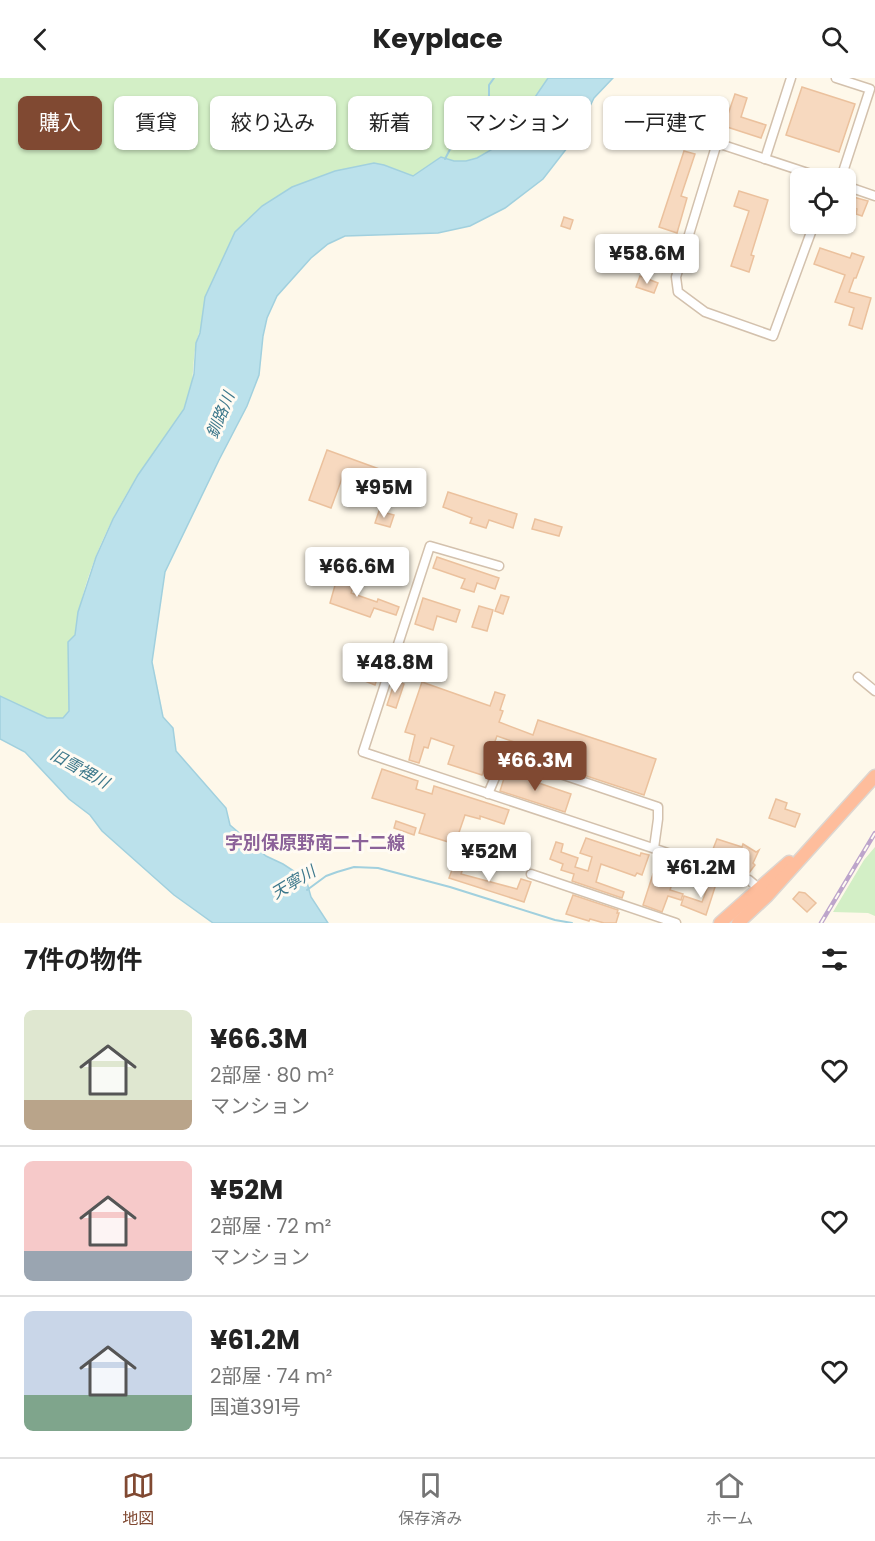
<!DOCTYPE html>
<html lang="ja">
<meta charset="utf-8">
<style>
:root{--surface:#fff;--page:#f2f2f2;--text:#222;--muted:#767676;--line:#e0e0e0;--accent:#804932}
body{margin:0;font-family:Poppins,"Noto Sans JP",sans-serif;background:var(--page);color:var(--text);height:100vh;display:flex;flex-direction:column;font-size:22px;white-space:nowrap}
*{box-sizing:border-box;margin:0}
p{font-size:20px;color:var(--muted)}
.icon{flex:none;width:33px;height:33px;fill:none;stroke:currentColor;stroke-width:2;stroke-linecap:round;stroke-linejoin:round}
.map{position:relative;height:845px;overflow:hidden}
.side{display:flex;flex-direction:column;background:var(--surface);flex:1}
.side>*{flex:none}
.banner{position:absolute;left:18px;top:18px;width:840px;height:54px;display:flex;gap:12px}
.controls{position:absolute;left:790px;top:90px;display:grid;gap:12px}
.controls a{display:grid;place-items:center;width:66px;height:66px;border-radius:9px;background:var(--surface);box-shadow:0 2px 4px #0004;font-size:30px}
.price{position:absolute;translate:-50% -51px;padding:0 14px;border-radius:6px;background:#fff;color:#222;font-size:20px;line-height:39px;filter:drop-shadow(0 2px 3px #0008)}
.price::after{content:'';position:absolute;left:50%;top:36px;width:18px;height:14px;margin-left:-9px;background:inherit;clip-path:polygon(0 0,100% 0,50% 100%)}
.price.current{background:var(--accent);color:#fff}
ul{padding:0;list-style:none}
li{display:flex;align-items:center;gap:18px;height:150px;padding:0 24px}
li+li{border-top:2px solid var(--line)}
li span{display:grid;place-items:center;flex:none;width:168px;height:120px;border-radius:9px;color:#555}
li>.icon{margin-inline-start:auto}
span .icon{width:72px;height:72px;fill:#fffc;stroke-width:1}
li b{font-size:26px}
h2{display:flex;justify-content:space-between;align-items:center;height:72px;padding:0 24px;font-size:26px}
.tag{padding:0 21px;border-radius:9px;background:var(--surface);box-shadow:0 2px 4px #0004;font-size:21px;line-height:54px}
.tag.current{background:var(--accent);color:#fff}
header{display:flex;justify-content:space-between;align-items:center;height:78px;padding:0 24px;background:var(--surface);font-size:27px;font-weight:700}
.tabs{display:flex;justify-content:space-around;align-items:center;height:84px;border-top:2px solid var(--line);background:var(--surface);font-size:16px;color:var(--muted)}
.tabs a{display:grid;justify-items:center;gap:3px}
.tabs .current{color:var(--accent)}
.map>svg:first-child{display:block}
.green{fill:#d3efc6}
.water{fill:#bbe1eb;stroke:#a1d0de;stroke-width:1.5}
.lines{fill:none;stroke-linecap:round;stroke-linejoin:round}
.stream{stroke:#a1d0de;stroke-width:2}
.building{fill:#f7d9bf;stroke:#ebc19d;stroke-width:1.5}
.minor-casing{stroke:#d3c1ad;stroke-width:11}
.highway-casing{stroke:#ddd6d0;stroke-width:15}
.minor{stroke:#fff;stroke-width:8}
.highway{stroke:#febd9c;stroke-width:12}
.rail-casing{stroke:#bda5cb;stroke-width:4.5}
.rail{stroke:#fffbf3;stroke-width:2;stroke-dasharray:7;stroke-linecap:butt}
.labels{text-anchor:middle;stroke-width:6;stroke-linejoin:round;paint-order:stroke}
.water-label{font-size:16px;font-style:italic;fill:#3d788b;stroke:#fffbf3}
.quarter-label{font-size:18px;font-weight:bold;fill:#8b6299;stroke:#fffbf3}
</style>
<header><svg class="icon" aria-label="back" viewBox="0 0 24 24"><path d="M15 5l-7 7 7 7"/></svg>Keyplace<svg class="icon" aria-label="search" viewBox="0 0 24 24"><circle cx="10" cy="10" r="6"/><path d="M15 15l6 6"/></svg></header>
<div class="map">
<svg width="875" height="845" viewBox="0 0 875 845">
<rect width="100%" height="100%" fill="#fef8ea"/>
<g class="green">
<path d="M0,0H548L533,22L524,43L501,61L492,72L477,80L466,83H454L441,79L413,99L384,87L199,255C190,280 197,307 184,332C172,354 153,374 139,396C108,443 82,501 75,557L68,564L69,632L63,640H47L0,618Z"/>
<path d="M875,769V838L868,835L833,834L864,782Z"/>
</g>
<path class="water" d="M548,0H613L594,20L574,61L543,101L505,130L470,148L438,155L345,158L328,166L311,180L277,218L267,240L263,258L259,297L247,328L219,382L165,494L152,584L163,639L173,650L176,673L226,730L230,747L266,778L283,786L306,801L311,819L328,845H213L174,817L102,753L90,737L69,721L25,674L0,661V618L47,640H63L69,633L68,564L75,557L78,534L96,479L113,441L138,397L184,331L194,296L196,265L200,255L205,219L235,154L262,128L292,109L335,93L374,85L384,87L413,98L441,79L454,83H466L477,80L491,72L501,61L524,43L533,22Z"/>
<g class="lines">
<g class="stream">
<path d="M445,81L460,52L473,34L489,30V7L494,0"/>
<path d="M307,812L326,798L337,794L354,789L378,790L450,809L555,842L572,845"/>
</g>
</g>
<g class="building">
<path d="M802,9L855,26L839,74L786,57Z"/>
<path d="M735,16L747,20L741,39L766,47L761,60L724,48Z"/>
<path d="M684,73L695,76L681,118L687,120L677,155L659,149Z"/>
<path d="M739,113L768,122L751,177L754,178L749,194L731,188L749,133L734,128Z"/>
<path d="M846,117L868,123L862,138L856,136L857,131L846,127Z"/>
<path d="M564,139L573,142L570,151L561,148Z"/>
<path d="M820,170L850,180L852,175L864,179L856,200H854L849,214L871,220L862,251L849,247L854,230L835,224L845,197L814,186Z"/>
<path d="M640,198L658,205L654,215L636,209Z"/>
<path d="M327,372L415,404L410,416L389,408L388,411L344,395L331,430L309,422Z"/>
<path d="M448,414L517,436L513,450L489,442L486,450L470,445L472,440L443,429Z"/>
<path d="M379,433L394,437L390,449L375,445Z"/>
<path d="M535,441L562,449L559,458L532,451Z"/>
<path d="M437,479L499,500L495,511L477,505L474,514L461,510L465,501L433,490Z"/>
<path d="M339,493L356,499L351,515L377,524L378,521L399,529L396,537L374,530L370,539L330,525Z"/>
<path d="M501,517L509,519L503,536L495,533Z"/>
<path d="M423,520L460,532L456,544L437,538L433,552L415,546Z"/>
<path d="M479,528L493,532L487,553L472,549Z"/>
<path d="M376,580L383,582L375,607L365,603L370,588L373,589Z"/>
<path d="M395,603L404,606L396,630L387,627Z"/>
<path d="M422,604L490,628L495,614L505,617L500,632L503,633L499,644L533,657L538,642L656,681L644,717L526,678L529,669L497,658L482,697L448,686L454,668L431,660L428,670L424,669L419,685L409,682L415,657L405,654Z"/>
<path d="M382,691L418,703L416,711L432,716L434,708L509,732L504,746L480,738V741L465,737L455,766L419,755L425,736L372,720Z"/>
<path d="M510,692L522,696L521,699L571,716L565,734L500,713L506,694Z"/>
<path d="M776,721L787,725L785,731L800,736L795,749L769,740Z"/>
<path d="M396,743L416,750L414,757L394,750Z"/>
<path d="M586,760L640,778L641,775L649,777L642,797L637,795L635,798L601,786L596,804L624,814L622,820L572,803L574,796L561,792L563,786L550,781L556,764L563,766L561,774L578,780L575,789L588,793L592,779L580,775Z"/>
<path d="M717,761L742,769L743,766L756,774L759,772L753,785L755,787L749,795L742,790L747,784L731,778L728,788L718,785L721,774L713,771Z"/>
<path d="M457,778L466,782L461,796L517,811L521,801L531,804L524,824L449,800Z"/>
<path d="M653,796L673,803L670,812L683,816L681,822L668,818L662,834L643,827Z"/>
<path d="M704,802L716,806L706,837L681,827L684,818L702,824L707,811L701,809Z"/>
<path d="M799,814L805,815L816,825L807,834L793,821Z"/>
<path d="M573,817L618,832L617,835H619L616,845H604L590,841L589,843L566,836Z"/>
</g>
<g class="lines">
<g class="minor-casing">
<g id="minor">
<path d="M836,0L870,11L841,100"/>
<path d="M765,81L791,0"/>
<path d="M846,108L875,118"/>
<path d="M814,146L773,258L705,234L678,214L676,199L717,65L823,100"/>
<path d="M499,488L430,468L363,674L749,802L762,813"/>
<path d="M858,599L875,613"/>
<path d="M488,716L499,690L519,682L658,729V741L654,770"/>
<path d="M531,796L676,845"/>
</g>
</g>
<g class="highway-casing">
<g id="highway">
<path d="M720,845L789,784"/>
<path d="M738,845L767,818L875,698"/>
</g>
</g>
<use href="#minor" class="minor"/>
<use href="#highway" class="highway"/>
<g class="rail-casing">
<path id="rail" d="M821,845L875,755"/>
</g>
<use href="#rail" class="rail"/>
</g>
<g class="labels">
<g class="water-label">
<text transform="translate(220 337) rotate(-68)" y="6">釧路川</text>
<text transform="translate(80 690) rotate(29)" y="6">旧雪裡川</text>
<text transform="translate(293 804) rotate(-31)" y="6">天寧川</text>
</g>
<g class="quarter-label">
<text x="315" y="771">字別保原野南二十二線</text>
</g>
</g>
</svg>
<div class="controls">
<a><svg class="icon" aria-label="locate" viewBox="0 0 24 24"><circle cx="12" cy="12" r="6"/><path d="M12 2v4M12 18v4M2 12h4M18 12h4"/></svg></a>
</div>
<b class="price" style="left:647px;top:207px">¥58.6M</b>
<b class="price" style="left:384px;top:441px">¥95M</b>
<b class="price" style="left:357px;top:520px">¥66.6M</b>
<b class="price" style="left:395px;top:616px">¥48.8M</b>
<b class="price current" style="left:535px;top:714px">¥66.3M</b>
<b class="price" style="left:489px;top:805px">¥52M</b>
<b class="price" style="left:701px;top:821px">¥61.2M</b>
<div class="banner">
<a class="tag current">購入</a>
<a class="tag">賃貸</a>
<a class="tag">絞り込み</a>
<a class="tag">新着</a>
<a class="tag">マンション</a>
<a class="tag">一戸建て</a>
</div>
</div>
<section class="side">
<h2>7件の物件<svg class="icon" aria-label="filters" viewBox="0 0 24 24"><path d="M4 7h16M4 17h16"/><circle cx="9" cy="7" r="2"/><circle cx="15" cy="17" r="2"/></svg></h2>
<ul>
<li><span style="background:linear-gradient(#dfe7d0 75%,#b9a48a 0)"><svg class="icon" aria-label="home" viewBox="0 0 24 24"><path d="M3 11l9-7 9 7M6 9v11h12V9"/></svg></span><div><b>¥66.3M</b><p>2部屋 · 80 m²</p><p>マンション</p></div><svg class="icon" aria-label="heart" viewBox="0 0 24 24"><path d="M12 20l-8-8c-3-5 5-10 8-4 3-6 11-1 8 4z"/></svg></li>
<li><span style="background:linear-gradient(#f6c9c9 75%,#9aa5b1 0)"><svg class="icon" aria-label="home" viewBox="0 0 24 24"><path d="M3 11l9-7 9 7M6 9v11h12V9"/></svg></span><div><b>¥52M</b><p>2部屋 · 72 m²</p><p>マンション</p></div><svg class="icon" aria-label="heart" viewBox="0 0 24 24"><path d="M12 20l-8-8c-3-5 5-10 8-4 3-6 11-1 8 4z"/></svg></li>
<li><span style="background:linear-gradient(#c9d6e8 70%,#7fa58c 0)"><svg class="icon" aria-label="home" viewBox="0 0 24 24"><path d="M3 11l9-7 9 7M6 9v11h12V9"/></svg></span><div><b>¥61.2M</b><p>2部屋 · 74 m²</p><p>国道391号</p></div><svg class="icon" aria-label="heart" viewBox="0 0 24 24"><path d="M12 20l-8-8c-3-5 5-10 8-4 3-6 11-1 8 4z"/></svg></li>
</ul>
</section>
<nav class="tabs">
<a class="current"><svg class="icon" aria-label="map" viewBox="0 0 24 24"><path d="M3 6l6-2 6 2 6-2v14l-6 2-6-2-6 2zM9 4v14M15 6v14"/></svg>地図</a>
<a><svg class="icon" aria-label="saved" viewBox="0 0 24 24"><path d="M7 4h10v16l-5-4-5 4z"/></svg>保存済み</a>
<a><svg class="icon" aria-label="home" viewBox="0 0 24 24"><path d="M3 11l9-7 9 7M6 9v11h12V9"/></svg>ホーム</a>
</nav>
